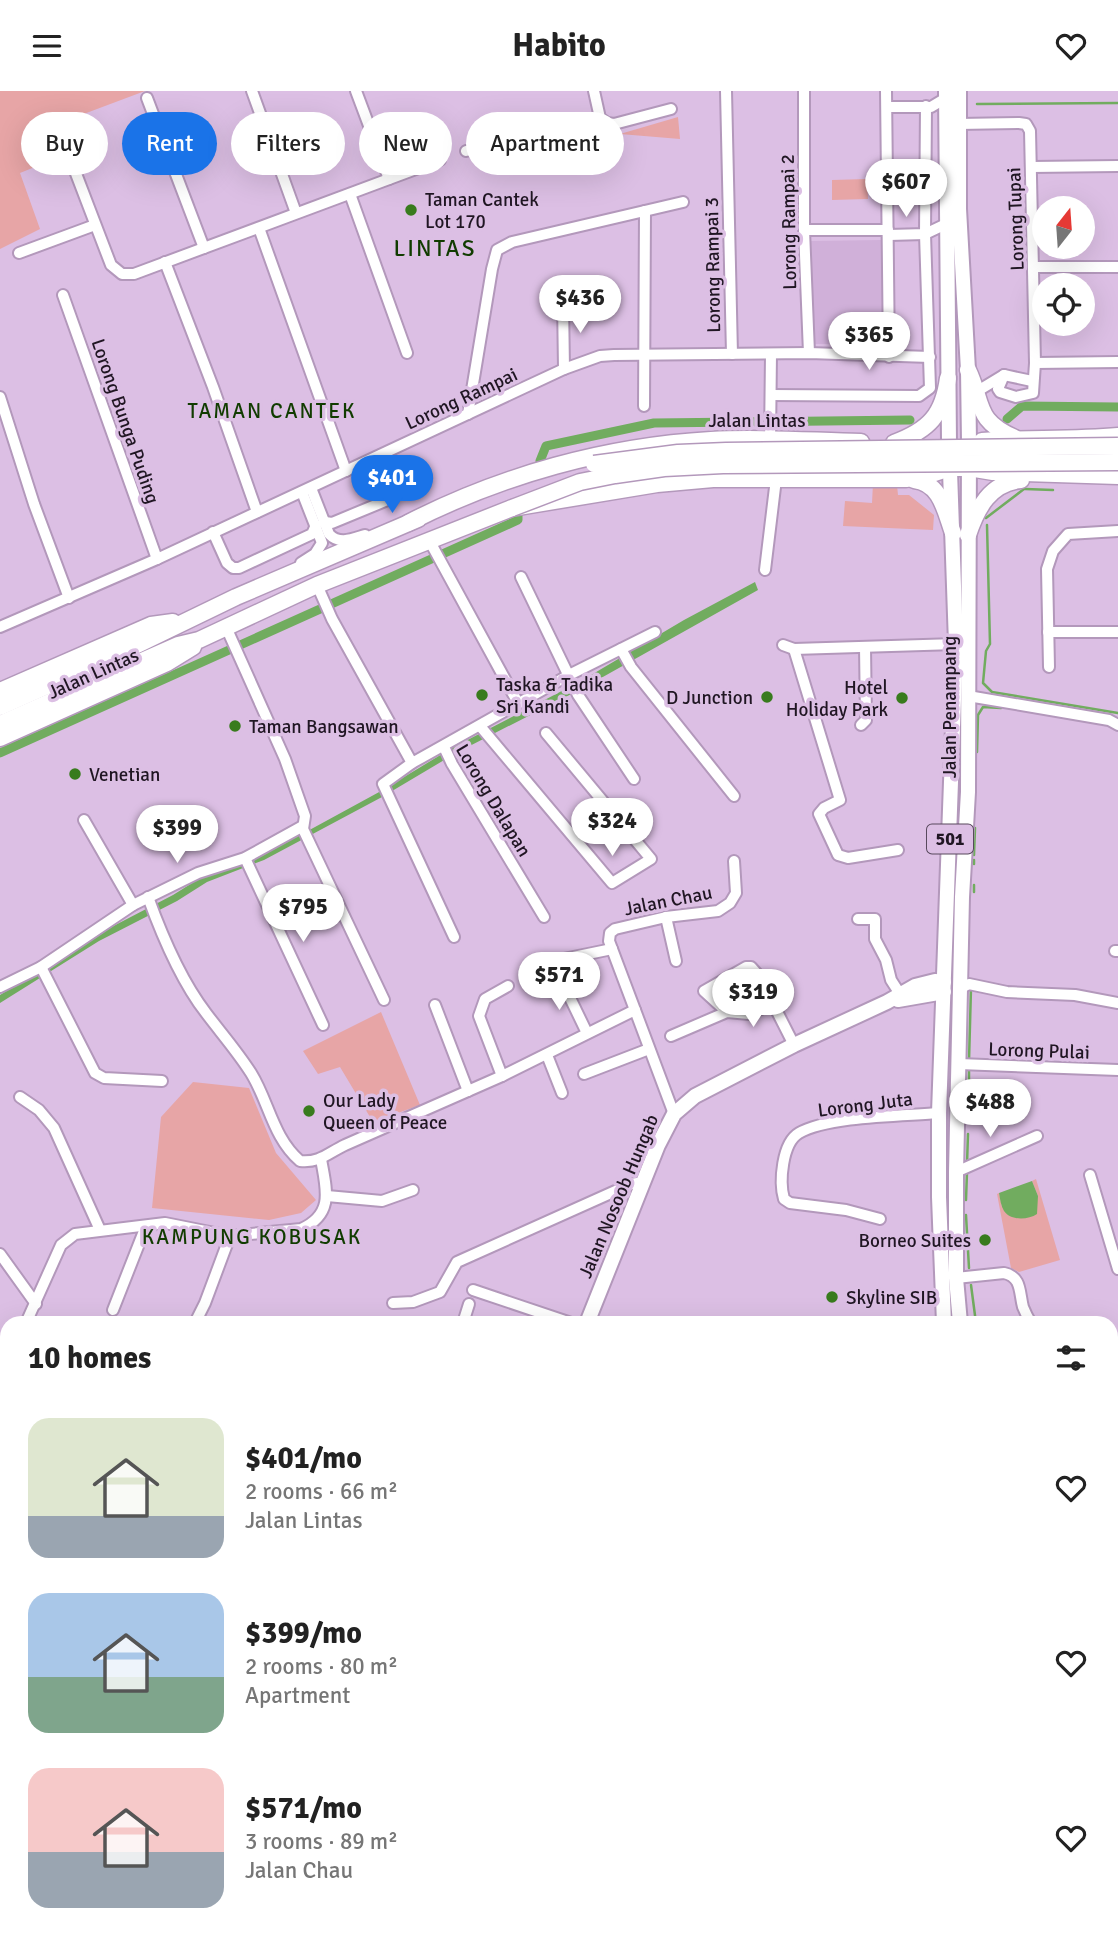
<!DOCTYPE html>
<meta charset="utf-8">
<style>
:root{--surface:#fff;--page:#f6f6f6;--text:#222;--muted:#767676;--accent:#1a73e8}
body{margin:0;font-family:Signika,sans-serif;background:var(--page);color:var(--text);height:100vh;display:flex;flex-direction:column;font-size:26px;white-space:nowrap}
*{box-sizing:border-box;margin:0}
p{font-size:23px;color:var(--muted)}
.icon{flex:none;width:38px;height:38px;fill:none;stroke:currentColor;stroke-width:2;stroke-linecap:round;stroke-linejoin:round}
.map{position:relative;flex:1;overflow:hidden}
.sheet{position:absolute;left:0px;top:1225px;width:1118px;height:623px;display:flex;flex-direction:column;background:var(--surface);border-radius:21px 21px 0 0;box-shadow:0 7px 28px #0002}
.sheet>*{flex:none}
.hud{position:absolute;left:21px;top:21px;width:700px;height:63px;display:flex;gap:14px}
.needle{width:46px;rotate:17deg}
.buttons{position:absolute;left:1032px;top:105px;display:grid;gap:14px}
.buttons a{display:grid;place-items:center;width:63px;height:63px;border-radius:50%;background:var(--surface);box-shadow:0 7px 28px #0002;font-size:35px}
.price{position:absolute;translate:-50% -60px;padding:0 16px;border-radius:24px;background:#fff;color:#222;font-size:23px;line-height:46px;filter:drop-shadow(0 2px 4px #0008)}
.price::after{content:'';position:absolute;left:50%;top:42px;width:21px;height:16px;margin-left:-10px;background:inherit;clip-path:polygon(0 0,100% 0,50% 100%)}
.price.active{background:var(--accent);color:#fff}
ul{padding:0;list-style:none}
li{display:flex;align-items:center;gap:21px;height:175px;padding:0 28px}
li span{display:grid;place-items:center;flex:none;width:196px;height:140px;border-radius:21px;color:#555}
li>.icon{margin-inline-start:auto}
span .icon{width:84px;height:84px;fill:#fffc;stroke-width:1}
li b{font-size:30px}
h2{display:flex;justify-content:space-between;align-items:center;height:84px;padding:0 28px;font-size:30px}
.chip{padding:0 24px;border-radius:32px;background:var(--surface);box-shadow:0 7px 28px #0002;font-size:24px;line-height:63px}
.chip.active{background:var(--accent);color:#fff}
header{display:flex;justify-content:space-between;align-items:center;height:91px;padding:0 28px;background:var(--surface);font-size:32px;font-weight:700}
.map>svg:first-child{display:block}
.built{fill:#d0b0d9}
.green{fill:#e7a5a6}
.water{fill:#71ac5f}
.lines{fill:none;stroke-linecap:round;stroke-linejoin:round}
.stream{stroke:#71ac5f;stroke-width:2.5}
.canal{stroke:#71ac5f;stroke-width:9}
.minor-casing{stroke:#b398bb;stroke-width:14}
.major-casing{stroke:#b398bb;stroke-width:18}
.highway-casing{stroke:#b398bb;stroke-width:19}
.minor{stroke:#fff;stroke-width:10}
.major{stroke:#fff;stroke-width:14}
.highway{stroke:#fff;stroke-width:16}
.highway-bridge-casing{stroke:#b398bb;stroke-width:19;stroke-linecap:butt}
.highway-bridge{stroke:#fff;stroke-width:16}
.poi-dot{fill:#387b1d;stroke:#dcbfe4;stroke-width:2.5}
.labels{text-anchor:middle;stroke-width:7;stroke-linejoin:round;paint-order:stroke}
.shield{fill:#dcbfe4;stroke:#58495d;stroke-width:2}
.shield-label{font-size:18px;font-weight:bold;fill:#201623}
.poi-label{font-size:19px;fill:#201623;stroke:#dcbfe4;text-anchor:start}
.street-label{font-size:19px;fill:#201623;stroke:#dcbfe4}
.neighbourhood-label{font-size:21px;letter-spacing:2px;fill:#113c00;stroke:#dcbfe4}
.quarter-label{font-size:23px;letter-spacing:2px;fill:#113c00;stroke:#dcbfe4}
</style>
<header><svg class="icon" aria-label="menu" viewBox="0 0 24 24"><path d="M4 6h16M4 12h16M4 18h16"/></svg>Habito<svg class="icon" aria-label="heart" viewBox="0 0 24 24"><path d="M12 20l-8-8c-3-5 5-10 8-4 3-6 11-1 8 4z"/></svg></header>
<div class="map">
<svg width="1118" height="1848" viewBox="0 0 1118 1848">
<rect width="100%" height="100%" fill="#dcbfe4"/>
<path class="built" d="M881,149L883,236L879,244L870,253H813L811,150Z"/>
<g class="green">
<path d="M0,0H145L49,36L62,65L20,82L40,138L0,158Z"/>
<path d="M678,26L680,48L620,43Z"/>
<path d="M867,88L868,108L832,109V89Z"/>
<path d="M873,392L897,394L898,404H909L934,424L933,439L843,435L845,410L872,412Z"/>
<path d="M381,921L420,1014L373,1031L340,976L318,983L303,960Z"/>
<path d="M193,991L249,997L276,1062L316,1109L301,1122L269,1129L152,1117L161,1026Z"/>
<path d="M1036,1088L1060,1169L1019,1181L1011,1177L997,1103L999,1102L1002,1116L1038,1105L1032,1090Z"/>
</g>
<g class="water">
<path d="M755,491L758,499L585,596L456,662L382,706L264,769L207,791L177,810L99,850L0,912V904L100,842L173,804L205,784L262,763L304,742L381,700L452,657L581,590L684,529Z"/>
<path d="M1032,1090L1038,1105L1037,1123C1028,1129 1011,1130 1004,1120C1001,1115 1000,1108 999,1102Z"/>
</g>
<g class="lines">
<g class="stream">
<path d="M977,13L1118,12"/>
<path d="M1025,398L1053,399"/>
<path d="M986,427L1024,398V393"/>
<path d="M987,434L990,553L986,560L983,592L992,601L1118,622"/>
<path d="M977,661L978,624L983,616L1001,617"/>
<path d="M974,764L975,737"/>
<path d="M974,773V769"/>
<path d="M974,801V794"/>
<path d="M969,970L971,897"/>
<path d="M969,1002V977"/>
<path d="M969,1005V1004"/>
<path d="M968,1021V1008"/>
<path d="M967,1073L968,1043"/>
<path d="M966,1109L967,1081"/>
<path d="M966,1124L969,1177"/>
<path d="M971,1194L976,1232"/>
</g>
<g class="canal">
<path d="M1007,328L1022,315L1118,316"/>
<path d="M540,370L546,355L654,332L910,329"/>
<path d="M0,662L518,429V424"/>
</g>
<g class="minor-casing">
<g id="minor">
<path d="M252,0L296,122"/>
<path d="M356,0L389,88"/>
<path d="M594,0L600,27L607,32L614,33L671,18"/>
<path d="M726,0L732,263"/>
<path d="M804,0V139L809,262"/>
<path d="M886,0L889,266"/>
<path d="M147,7L204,157"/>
<path d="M887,16H931L946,7"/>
<path d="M958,33L1019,32L1026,33L1030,40L1035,272L1033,302L1016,306L1000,301L998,298L1004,284"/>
<path d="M62,46L111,174L122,183H134L440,69"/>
<path d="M466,60L600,27"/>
<path d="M1031,76L1118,75"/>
<path d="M350,103L407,262"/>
<path d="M259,137L346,380"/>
<path d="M804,139H888"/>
<path d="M889,144L925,143L946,133"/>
<path d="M19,162L95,134"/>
<path d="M165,171L213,296L257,421"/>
<path d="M1034,176H1118"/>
<path d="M63,204L157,468"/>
<path d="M563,211L564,278"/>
<path d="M1035,272L1118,271"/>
<path d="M976,301L1004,284L1032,290"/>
<path d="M771,304L919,305L930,297L925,143L926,15"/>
<path d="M0,306L34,413L69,507"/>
<path d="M644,315L645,120"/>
<path d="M468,323L492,178L497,159L512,151L683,111"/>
<path d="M770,349L771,263"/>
<path d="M311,397L329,443C339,454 352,448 365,444"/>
<path d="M325,431L332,432L390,408L393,391L381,364"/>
<path d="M213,441L227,472L233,477H239L312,443L316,434"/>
<path d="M429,449L518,612"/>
<path d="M301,472L315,463L322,452L302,401"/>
<path d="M765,479L776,388"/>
<path d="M521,486L578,604L634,688"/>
<path d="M317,494L332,528L412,672L569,584L655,541"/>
<path d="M0,536L157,468L564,278L600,265L614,264L809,262L930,266"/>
<path d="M226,536L285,668L305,725L303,738L384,909"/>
<path d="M1048,541H1118"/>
<path d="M783,554L794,558L956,553"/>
<path d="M621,558L631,576L734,705"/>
<path d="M794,558L840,709L824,717L819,723L838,764L848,767L898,759"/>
<path d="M1049,576L1047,478L1053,460L1068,443L1118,440"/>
<path d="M968,605L1109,629L1118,634"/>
<path d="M861,634L866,629L865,556"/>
<path d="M480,635L612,792L651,768L546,642"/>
<path d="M444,656L452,673L544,826"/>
<path d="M412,672L383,693L454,846"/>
<path d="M84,729L133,814L198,782L245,767L303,735"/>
<path d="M245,767L323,934"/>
<path d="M148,806C161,842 182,891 206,922C221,942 237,960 251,982C269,1011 273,1047 300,1070C320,1072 328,1062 345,1054L502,985L635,919L674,1023"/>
<path d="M666,826L676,870"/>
<path d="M858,828H875V848L886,869L891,889L900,903"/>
<path d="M1115,860H1118"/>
<path d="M549,871L612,858"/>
<path d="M41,876L95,982L104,987L162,990"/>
<path d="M560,886L587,942"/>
<path d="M0,896L41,876L133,814"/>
<path d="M961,897L969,893L1007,901L1075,904L1118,912"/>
<path d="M435,914L468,1000"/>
<path d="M635,919L609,850L610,842L615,838L666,826L718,820L730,812L736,802L734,770"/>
<path d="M727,921L704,900L746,876H751L759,885L794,954"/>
<path d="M671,945L727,921L749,923L772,913"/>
<path d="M547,964L562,1002"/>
<path d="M959,973L1118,979"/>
<path d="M584,983L649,958"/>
<path d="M502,985L479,925L485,908L508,895"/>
<path d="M20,1006L39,1019L54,1037L100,1139"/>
<path d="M956,1081L1037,1045"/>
<path d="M1090,1084L1118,1178"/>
<path d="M327,1105L382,1110L413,1099"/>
<path d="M880,1128L846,1119L790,1112L784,1108C779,1091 782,1052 799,1042C828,1025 904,1025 939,1022"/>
<path d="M0,1163L36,1213"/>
<path d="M956,1187L1004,1182C1022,1186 1019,1201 1023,1216C1025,1221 1028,1227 1031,1232"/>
<path d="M473,1199L571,1232"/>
<path d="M393,1212L413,1211L440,1201L457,1171L631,1093L644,1091"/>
<path d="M113,1219L146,1135"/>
<path d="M26,1232L61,1154L75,1143L165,1132L230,1145L301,1138C335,1123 326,1097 321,1068"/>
<path d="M195,1232L205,1212L230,1145"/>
<path d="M463,1232L469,1213"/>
<path d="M0,1264L7,1257"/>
<path d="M1111,1266L1118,1264"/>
<path d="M1111,1437H1118"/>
<path d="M0,1494L7,1495"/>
<path d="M1111,1579L1118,1582"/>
<path d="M0,1675L7,1666"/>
<path d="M1111,1723L1118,1725"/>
<path d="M0,1772L7,1777"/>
<path d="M0,1826L7,1821"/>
<path d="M45,1841L51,1848"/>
<path d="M281,1841L297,1847L300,1841"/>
<path d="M472,1841L476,1848"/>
<path d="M729,1841L736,1848"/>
<path d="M809,1841L816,1848"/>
<path d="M898,1841V1848"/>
<path d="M418,1848L423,1841"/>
<path d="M488,1848L495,1841"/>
<path d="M624,1848L630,1841"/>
<path d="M860,1848V1841"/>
<path d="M1024,1848L1025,1841"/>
<path d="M1085,1848L1086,1841"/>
</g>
</g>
<g class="major-casing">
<g id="major">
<path d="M959,0V118L968,279L969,351L968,701L962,806L956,1081V1187L960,1232"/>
<path d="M898,909L944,901"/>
<path d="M587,1232L658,1054L674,1023L695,1005L794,954L887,911L915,895L935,890L944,891"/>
<path d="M944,1232L939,1106V1022L956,553L949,351L946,0"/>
<path d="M1111,1367H1118"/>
<path d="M96,1848L99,1841"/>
<path d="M928,1848V1841"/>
<path d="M941,1848V1841"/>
</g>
</g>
<g class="highway-casing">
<g id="highway">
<path d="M968,279C984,313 974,329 1015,347"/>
<path d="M982,350C1027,347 1072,349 1118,345"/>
<path d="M894,352C929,339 943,324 948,287"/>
<path d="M914,389C941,392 945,420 953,442"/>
<path d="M408,432C502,384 606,355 711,349C761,346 812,350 861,351"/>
<path d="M968,444C977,417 990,392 1021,389"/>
<path d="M0,600L151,534L173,531"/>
<path d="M0,616L112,566L236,506L418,428"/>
<path d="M0,633L178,554L199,549L317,494L512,417L657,393L713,388H906L929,384L950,377H969L993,381L1118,385"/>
<path d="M0,647L167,572L193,556"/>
</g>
</g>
<use href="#minor" class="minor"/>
<use href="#major" class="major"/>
<use href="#highway" class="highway"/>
<g class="highway-bridge-casing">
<g id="highway-bridge">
<path d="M594,373L678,362L726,360L1118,355"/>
<path d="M512,417L580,391L615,384L664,377L723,374L1118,371"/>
</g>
</g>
<use href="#highway-bridge" class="highway-bridge"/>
</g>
<g class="poi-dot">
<circle cx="411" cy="119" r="7"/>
<circle cx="482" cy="604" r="7"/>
<circle cx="767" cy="606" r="7"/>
<circle cx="902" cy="607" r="7"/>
<circle cx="235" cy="635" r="7"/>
<circle cx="75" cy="683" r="7"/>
<circle cx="309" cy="1020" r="7"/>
<circle cx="985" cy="1149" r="7"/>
<circle cx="832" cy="1206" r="7"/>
</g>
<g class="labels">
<rect class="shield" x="927" y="733.5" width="46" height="29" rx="5"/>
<g class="shield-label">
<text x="950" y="754">501</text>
</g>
<g class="poi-label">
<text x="425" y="115">Taman Cantek<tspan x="425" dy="22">Lot 170</tspan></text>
<text x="496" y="600">Taska &amp; Tadika<tspan x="496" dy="22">Sri Kandi</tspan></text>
<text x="888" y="603" text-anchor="end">Hotel<tspan x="888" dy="22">Holiday Park</tspan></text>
<text x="753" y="613" text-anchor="end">D Junction</text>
<text x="249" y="642">Taman Bangsawan</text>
<text x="89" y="690">Venetian</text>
<text x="323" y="1016">Our Lady<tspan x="323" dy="22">Queen of Peace</tspan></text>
<text x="971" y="1156" text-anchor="end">Borneo Suites</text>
<text x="846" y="1213">Skyline SIB</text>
</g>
<g class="street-label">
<text transform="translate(1015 128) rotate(-92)" y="7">Lorong Tupai</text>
<text transform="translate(788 131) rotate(-91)" y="7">Lorong Rampai 2</text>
<text transform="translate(712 174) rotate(-91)" y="7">Lorong Rampai 3</text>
<text transform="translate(461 307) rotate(-25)" y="7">Lorong Rampai</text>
<text x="757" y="336">Jalan Lintas</text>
<text transform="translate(126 330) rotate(71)" y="7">Lorong Bunga Puding</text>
<text transform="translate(93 582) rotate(-24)" y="7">Jalan Lintas</text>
<text transform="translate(949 616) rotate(-90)" y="7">Jalan Penampang</text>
<text transform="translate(494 709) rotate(59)" y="7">Lorong Dalapan</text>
<text transform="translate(668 809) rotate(-11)" y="7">Jalan Chau</text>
<text transform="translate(1039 959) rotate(2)" y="7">Lorong Pulai</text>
<text transform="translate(865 1013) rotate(-7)" y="7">Lorong Juta</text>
<text transform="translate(618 1105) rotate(-67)" y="7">Jalan Nosoob Hungab</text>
</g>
<g class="neighbourhood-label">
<text x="272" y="327">TAMAN CANTEK</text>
<text x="252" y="1153">KAMPUNG KOBUSAK</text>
</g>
<g class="quarter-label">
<text x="435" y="165">LINTAS</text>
</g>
</g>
</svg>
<div class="buttons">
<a><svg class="needle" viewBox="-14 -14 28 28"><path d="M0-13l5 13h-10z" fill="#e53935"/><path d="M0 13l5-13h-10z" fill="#767676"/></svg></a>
<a><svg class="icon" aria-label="locate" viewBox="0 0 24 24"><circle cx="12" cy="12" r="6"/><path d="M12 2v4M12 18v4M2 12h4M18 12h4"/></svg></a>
</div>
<b class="price" style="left:906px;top:128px">$607</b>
<b class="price" style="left:580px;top:244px">$436</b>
<b class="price" style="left:869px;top:281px">$365</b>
<b class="price active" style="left:392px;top:424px">$401</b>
<b class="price" style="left:612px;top:767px">$324</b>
<b class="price" style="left:177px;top:774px">$399</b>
<b class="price" style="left:303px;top:853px">$795</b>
<b class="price" style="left:559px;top:921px">$571</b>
<b class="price" style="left:753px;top:938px">$319</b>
<b class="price" style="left:990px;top:1048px">$488</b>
<div class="hud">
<a class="chip">Buy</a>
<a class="chip active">Rent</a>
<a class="chip">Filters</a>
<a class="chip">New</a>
<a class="chip">Apartment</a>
</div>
<section class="sheet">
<h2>10 homes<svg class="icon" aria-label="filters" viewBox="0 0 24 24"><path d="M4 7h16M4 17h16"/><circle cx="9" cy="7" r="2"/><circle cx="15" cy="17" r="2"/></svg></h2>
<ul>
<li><span style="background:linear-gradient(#dfe7d0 70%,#9aa5b1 0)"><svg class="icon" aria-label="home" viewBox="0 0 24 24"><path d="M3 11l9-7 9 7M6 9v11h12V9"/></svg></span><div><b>$401/mo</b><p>2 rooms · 66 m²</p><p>Jalan Lintas</p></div><svg class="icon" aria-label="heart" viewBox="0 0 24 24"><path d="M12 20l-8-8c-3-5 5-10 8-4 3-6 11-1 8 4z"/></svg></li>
<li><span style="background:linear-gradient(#a9c7e8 60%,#7fa58c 0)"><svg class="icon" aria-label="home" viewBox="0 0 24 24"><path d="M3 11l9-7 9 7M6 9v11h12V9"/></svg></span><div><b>$399/mo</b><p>2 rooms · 80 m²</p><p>Apartment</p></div><svg class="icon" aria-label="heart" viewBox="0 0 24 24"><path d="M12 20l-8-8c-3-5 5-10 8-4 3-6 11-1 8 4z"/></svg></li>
<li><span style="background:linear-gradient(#f6c9c9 60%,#9aa5b1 0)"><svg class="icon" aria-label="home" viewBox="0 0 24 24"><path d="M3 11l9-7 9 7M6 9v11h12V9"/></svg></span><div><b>$571/mo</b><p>3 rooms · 89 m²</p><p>Jalan Chau</p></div><svg class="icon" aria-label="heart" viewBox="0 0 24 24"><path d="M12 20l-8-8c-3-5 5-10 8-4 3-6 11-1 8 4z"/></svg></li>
</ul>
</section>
</div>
